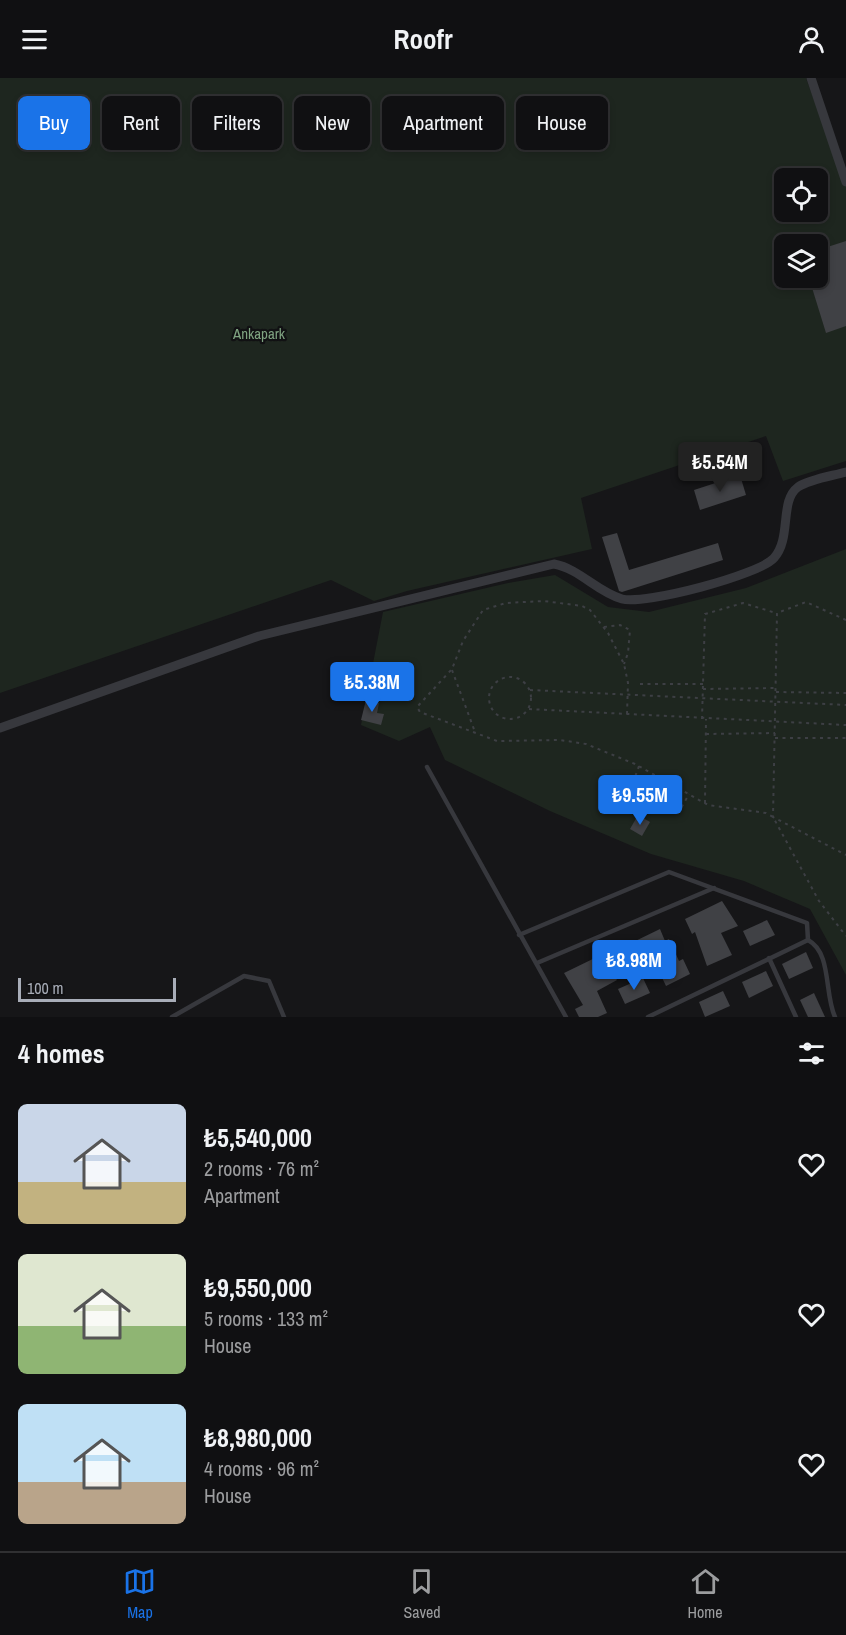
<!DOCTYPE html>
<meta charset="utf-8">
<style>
:root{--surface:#101012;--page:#19191b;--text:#f1f3f6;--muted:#9c9d9f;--line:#303032;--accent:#1a73e8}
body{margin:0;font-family:"Archivo Narrow",sans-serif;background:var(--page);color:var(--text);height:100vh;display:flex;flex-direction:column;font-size:22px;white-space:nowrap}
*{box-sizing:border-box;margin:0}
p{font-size:20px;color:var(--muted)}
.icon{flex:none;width:33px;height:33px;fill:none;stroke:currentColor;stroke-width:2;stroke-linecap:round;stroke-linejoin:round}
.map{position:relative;height:939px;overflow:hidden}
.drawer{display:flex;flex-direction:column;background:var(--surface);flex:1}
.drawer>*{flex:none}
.banner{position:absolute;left:18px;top:18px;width:810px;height:54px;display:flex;gap:12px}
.fabs{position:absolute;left:774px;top:90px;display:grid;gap:12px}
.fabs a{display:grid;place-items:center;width:54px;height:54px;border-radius:9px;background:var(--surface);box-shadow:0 3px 9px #0003,0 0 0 2px var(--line);font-size:30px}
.scale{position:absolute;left:18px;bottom:15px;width:158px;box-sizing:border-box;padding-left:6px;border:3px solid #a8adb8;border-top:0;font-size:16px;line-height:21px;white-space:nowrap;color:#a8adb8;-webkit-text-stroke:4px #111113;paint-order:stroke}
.price{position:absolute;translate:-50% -51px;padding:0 14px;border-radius:6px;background:var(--accent);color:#fff;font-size:20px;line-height:39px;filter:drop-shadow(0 2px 3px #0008)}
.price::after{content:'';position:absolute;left:50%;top:36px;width:18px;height:14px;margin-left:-9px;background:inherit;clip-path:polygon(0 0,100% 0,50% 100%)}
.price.selected{background:#222;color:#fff}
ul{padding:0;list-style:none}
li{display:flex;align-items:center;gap:18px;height:150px;padding:0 18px}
li span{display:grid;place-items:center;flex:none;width:168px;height:120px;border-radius:9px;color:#555}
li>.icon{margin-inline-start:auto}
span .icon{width:72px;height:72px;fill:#fffc;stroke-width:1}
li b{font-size:26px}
h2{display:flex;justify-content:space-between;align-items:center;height:72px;padding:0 18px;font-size:26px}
.chip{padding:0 21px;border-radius:9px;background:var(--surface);box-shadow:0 3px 9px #0003,0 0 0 2px var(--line);font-size:21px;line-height:54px}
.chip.selected{background:var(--accent);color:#fff}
header{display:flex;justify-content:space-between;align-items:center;height:78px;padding:0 18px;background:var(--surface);font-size:27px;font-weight:700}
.tab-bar{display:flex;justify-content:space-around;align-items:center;height:84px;border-top:2px solid var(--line);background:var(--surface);font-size:16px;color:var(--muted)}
.tab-bar a{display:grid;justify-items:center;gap:3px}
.tab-bar .selected{color:var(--accent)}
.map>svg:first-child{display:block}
.green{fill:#1e261f;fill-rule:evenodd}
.building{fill:#404145}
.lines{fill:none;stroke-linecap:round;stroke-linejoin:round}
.path{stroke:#3d3f44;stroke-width:2;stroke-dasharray:3 4.5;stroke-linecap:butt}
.lane{stroke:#37383d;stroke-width:4.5}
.street{stroke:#37383d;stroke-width:9}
.labels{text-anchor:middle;stroke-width:4.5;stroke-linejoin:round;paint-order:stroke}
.park-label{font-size:15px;fill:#7fa381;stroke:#111113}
</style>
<header><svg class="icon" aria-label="menu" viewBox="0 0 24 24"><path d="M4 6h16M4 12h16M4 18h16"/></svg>Roofr<svg class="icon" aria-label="person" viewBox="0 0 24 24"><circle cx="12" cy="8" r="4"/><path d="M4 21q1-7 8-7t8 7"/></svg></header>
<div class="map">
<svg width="846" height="939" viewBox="0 0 846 939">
<rect width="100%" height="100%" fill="#161618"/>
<g class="green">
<path d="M0,0H806L846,107V383L783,403L766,358L581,420L592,471L407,513L374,523L331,502L0,615ZM784,100H818V134H784ZM784,166H818V200H784Z"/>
<path d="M846,471V897L810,831L744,803L651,776L550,733L445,682L430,649L399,663L361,647L383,534L508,505L555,497L608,529L649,534L746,510Z"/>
</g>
<g class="building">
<path d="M846,163V248L826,255L809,200H818V172Z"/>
<path d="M740,397L746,417L700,432L694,412Z"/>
<path d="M617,455L629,492L718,465L723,482L622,514L619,513L602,459Z"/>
<path d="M366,622L379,625L377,635L384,636L381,647L361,642Z"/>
<path d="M638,737L650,744L642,758L630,751Z"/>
<path d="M722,823L738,848L721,855L732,877L707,888L695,854L692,856L685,841Z"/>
<path d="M767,842L775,857L750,868L743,853Z"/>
<path d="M660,851L665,863L669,861L679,883L683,881L690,896L666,908L656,887L638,895L623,869Z"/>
<path d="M806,874L813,890L789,901L782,886Z"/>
<path d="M601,877L617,902L597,913L607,935L598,939H579L575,931L583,927L564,895Z"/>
<path d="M766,893L773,908L749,920L742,904Z"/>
<path d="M643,900L650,915L625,926L618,911Z"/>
<path d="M723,913L730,928L705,939L699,924Z"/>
<path d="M814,915L825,939H808L800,922Z"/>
</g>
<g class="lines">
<g class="path">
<path d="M846,542L806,524L777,535L773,739L846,777"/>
<path d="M604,549L620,547L630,552L628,575L624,586"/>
<path d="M452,592L475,654"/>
<circle cx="510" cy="620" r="21"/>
<path d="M640,606H703"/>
<path d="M703,611L775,610"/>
<path d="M530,612L846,627"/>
<path d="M776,614L846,615"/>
<path d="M529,631L846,647"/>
<path d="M627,636L628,605L624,586L608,555L590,532L582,528L544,523L506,525L483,532L463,563L452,591L417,629L420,634L497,663L560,662L586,666L635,686L708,727L766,735L773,739L819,823L846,858"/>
<path d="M702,641L705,536L743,525L776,535"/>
<path d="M706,656L775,655"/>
<path d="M775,660H846"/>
<path d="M639,688L631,710L679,734L689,716"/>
<path d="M705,725L706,641"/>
</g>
<g class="lane">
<path d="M427,689L566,939"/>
<path d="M519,857L669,794L807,845L808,862"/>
<path d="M808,862C832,875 824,915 835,939"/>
<path d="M769,880L796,939"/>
<path d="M537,885L714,810"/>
<path d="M172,939L244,898L269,903L284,939"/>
<path d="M648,939L808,862"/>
</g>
<g class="street">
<path d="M811,0L846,104"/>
<path d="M0,650L259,558L554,486C580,491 597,514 622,521C645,527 759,497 774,480C792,460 779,423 798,409C810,401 832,398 846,394"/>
</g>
</g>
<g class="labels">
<g class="park-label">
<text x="259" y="261">Ankapark</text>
</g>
</g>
</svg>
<div class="fabs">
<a><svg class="icon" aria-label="locate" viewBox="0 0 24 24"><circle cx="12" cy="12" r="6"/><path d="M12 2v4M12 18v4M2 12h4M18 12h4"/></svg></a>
<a><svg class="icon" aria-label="layers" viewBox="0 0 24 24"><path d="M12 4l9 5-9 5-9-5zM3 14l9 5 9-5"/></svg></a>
</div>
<div class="scale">100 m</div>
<b class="price selected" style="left:720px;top:415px">₺5.54M</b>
<b class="price" style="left:372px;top:635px">₺5.38M</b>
<b class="price" style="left:640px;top:748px">₺9.55M</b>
<b class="price" style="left:634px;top:913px">₺8.98M</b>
<div class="banner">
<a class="chip selected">Buy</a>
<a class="chip">Rent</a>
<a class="chip">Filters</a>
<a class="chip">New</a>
<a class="chip">Apartment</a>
<a class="chip">House</a>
</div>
</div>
<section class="drawer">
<h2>4 homes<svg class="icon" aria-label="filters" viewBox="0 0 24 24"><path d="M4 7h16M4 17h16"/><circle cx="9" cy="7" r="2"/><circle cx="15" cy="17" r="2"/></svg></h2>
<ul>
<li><span style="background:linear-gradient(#c9d6e8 65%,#c2b280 0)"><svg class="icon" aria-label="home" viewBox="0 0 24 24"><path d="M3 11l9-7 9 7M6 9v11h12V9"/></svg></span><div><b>₺5,540,000</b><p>2 rooms · 76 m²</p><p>Apartment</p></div><svg class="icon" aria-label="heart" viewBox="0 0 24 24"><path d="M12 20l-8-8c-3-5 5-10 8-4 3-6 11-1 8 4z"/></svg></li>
<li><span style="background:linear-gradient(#dfe7d0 60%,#8fb573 0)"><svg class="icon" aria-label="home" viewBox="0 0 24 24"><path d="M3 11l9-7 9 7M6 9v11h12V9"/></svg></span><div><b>₺9,550,000</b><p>5 rooms · 133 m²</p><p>House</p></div><svg class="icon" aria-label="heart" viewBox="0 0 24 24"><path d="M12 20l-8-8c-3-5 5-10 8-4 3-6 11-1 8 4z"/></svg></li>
<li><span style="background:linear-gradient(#bfe0f5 65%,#b9a48a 0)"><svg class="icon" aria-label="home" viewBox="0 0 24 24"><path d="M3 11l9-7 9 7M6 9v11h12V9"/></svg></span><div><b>₺8,980,000</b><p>4 rooms · 96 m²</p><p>House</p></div><svg class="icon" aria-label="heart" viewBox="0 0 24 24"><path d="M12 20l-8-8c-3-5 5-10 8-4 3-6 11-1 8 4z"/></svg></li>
</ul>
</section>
<nav class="tab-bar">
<a class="selected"><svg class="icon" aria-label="map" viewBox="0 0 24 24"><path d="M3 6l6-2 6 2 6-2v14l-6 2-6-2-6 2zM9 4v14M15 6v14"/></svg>Map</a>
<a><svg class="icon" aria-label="saved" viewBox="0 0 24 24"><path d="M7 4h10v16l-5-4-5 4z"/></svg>Saved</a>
<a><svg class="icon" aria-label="home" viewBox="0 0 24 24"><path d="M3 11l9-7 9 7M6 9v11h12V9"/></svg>Home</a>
</nav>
